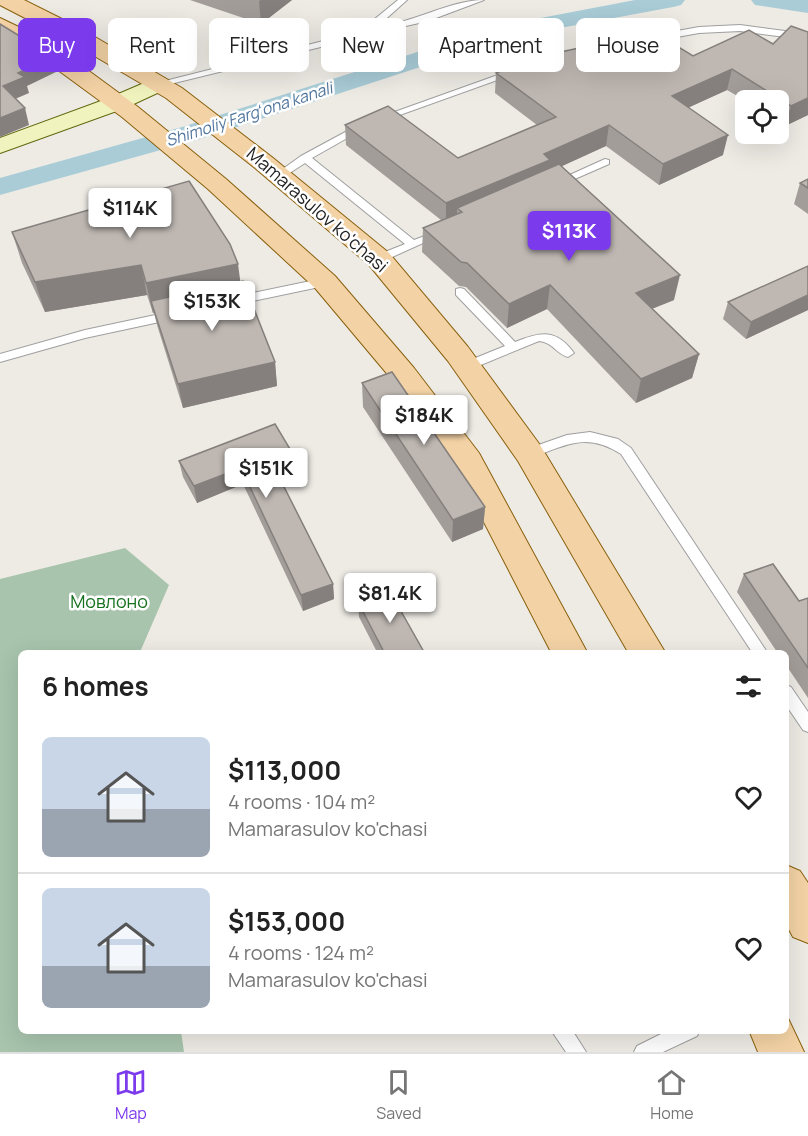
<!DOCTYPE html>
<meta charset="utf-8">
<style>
:root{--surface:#fff;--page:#f6f6f6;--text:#222;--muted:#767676;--line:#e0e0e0;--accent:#7c3aed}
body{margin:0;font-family:Manrope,sans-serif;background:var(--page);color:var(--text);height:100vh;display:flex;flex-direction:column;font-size:22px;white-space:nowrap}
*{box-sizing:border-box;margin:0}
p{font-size:20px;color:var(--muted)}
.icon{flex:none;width:33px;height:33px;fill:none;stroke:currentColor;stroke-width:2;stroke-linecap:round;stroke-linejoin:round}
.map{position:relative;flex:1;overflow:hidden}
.details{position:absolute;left:18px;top:650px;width:771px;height:384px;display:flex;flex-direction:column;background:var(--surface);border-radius:9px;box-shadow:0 6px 24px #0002}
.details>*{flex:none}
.guide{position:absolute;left:18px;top:18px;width:772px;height:54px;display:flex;gap:12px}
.fabs{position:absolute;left:735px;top:90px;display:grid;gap:12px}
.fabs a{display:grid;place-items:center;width:54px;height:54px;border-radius:9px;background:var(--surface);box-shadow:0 6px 24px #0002;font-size:30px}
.price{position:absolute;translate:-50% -51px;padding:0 14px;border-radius:6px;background:#fff;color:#222;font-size:20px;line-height:39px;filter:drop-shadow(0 2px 3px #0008)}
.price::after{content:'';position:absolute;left:50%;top:36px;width:18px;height:14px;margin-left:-9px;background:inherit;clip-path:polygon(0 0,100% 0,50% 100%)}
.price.active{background:var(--accent);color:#fff}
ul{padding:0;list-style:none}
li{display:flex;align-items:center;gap:18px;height:150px;padding:0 24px}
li+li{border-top:2px solid var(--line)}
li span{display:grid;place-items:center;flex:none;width:168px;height:120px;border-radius:9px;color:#555}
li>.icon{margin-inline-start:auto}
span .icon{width:72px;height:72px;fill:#fffc;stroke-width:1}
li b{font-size:26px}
h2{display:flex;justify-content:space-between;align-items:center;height:72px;padding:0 24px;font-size:26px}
.tag{padding:0 21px;border-radius:9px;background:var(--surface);box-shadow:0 6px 24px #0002;font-size:21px;line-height:54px}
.tag.active{background:var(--accent);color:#fff}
.tab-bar{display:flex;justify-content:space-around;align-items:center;height:84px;border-top:2px solid var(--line);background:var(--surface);font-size:16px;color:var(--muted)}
.tab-bar a{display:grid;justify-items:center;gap:3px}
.tab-bar .active{color:var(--accent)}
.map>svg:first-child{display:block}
.cemetery{fill:#a8c4ad}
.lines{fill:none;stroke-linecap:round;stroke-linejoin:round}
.canal{fill:#a9ccd7;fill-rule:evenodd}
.lane-casing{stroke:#9f9f9f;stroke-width:2}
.secondary-casing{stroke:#606a0f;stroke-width:2}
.primary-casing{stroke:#89610e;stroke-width:2}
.lane{fill:#fff;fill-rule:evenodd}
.secondary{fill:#f0f3bd;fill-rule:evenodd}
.primary{fill:#f3d2a5;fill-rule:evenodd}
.wall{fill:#a39d99}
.shaded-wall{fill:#85807d}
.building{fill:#beb7b2;stroke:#85807d;stroke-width:1.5}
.labels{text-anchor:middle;stroke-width:5;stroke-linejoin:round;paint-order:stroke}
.far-water-label{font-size:16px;font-style:italic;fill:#51769d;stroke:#fff}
.street-label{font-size:18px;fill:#1e1e1e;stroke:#fff}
.park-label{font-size:18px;fill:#16711e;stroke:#fff}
</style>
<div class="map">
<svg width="808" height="1052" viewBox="0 0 808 1052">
<rect width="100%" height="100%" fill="#eeebe5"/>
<path class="cemetery" d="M125,548L169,585L140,652H21V1030L181,1031L184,1052H0V579Z"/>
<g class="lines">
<g class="canal">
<path d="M635,0H685L681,5L673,7L512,37L200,139L0,195V178L182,127L499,26Z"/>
<path d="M751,0H808V13L755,5Z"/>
</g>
<g class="lane-casing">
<g id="lane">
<path d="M398,0H407L378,26C414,23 450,0 484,0L428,21L397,28L369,32L345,41L158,87L153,84L339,37L365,27Z"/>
<path d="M740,25L808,34V40L740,31L699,33L644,43L639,40L644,37L699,27Z"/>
<path d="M509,71L517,73L383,121L375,119Z"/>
<path d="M362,123L365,124V128L312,158L414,240L438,231L443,234L379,263L375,262V256L405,244L305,163L282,178L278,179L273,176L301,156Z"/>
<path d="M605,159L609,160V164L561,185L557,186L552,183Z"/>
<path d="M325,278L329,279V285L234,305L228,301L234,297Z"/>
<path d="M460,288L464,289L515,342C540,332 556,328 574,353L568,357C555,353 554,343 539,341L471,369H463L461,366L463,363L505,346L456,295V289Z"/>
<path d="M174,311L180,315L178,318L85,338L0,362V354L85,330Z"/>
<path d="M590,432L618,439L631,448L767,652H752L621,454C585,431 566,446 529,458L523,453L524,450L567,435Z"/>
<path d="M786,685L791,687L808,712V732L803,730L786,705Z"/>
<path d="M551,1030H572L586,1052H566Z"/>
<path d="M669,1030H700L697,1036L663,1052H634L637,1046Z"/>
</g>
</g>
<g class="secondary-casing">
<path id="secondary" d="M158,77L166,79L170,84L166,89L125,108L0,153V138L109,98Z"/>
</g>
<g class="primary-casing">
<g id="primary">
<path d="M0,0H24L78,27L182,88L273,158L389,253L468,347L540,445L665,652H628L518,461L448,361L369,265L255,168L166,98L62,37L0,5Z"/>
<path d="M0,18L48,41L138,107L226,179L335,276L414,368L479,453L587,652H551L456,468L394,382L315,288L208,189L122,117L32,51L0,34Z"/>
<path d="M786,865L800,871L808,883V943L793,937L786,924Z"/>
<path d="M786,1014L804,1052H758L749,1030H786Z"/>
</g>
</g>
<use href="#lane" class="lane"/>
<use href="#secondary" class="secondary"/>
<use href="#primary" class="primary"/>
</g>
<g class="wall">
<path d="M190,0H292L261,24Z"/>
<path d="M808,32V115L785,126L778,122V100H746V101L727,90L689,107L723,155L659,185L606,146L561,166L674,300L652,309L699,354L692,378L636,403L547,309L507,328L466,287L459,286L422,252L423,228L441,220L346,145L345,125L458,158L537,125L495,93L496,73L693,56L773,44Z"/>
<path d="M808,179V214L794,204L800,183Z"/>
<path d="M12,232L240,282L275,362L277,386L183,408L157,325L154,313H153L147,295L45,312L22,263Z"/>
<path d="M808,266V310L746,339L723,319L728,302Z"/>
<path d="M362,383L485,507L483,529L452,542L363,407Z"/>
<path d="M179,461L292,465L276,471L333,584L334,599L303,611L243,484L197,503L183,477Z"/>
<path d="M744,574L799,601L808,598V698L786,665V652H777L737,592Z"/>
<path d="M358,602L424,652H377L359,617Z"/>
</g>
<g class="shaded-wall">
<path d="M261,0H292L261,24L259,1Z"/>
<path d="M52,56L56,72L27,86L29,93L8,102L3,86L18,73Z"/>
<path d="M732,69L727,90L668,117L672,96Z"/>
<path d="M808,98V115L785,126L791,106Z"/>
<path d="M25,108L29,125L0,137V118Z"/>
<path d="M609,125L606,146L462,212L457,208V219L446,224V203L544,154Z"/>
<path d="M728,135L723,155L659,185L663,164Z"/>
<path d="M238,264L242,294L151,301L154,313H153L146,283Z"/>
<path d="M141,265L147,295L45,312L35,282Z"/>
<path d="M680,275L674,300L631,317L636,293Z"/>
<path d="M550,285L547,309L507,328L509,304Z"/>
<path d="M808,295V310L746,339L751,322Z"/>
<path d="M699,354L692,378L636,403L641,379Z"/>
<path d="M275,362L277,386L183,408L178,384Z"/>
<path d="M290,449L292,465L271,473L269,457Z"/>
<path d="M241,468L243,484L197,503L194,486Z"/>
<path d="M485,507L483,529L452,542L453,520Z"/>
<path d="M333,584L334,599L303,611L301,595Z"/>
</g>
<g class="building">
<path d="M0,24L52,56L18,73L25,77L3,86L25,108L0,118Z"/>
<path d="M791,26L808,32V98L791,106L732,69L672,96L728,135L663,164L609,125L544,154L550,160L446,203L345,125L388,106L458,158L556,117L496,73L537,57L654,32L693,56L749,30L773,44Z"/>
<path d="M559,164L680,275L636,293L699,354L641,379L550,285L509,304L467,263L461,262L423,228L462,212L457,208Z"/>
<path d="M808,179V188L800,183Z"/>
<path d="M189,181L230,244L238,264L146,283L141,265L35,282L12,232Z"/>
<path d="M808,266V295L751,322L728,302Z"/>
<path d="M243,281L275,362L178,384L151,301Z"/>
<path d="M392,372L485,507L453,520L362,383Z"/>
<path d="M275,424L290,449L269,457L333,584L301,595L241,468L194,486L179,461Z"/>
<path d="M773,564L799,601L808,598V668L744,574Z"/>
<path d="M389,590L424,652H384L358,602Z"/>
</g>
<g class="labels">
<g class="far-water-label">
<text transform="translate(249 114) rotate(-18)" y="6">Shimoliy Fargʻona kanali</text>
</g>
<g class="street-label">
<text transform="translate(317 210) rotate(41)" y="6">Mamarasulov ko'chasi</text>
</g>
<g class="park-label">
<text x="109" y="608">Мовлоно</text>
</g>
</g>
</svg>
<div class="fabs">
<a><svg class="icon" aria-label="locate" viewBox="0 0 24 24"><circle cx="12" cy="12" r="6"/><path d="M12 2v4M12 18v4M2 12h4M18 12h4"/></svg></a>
</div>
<b class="price" style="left:130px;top:239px">$114K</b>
<b class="price active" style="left:569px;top:262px">$113K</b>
<b class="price" style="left:212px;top:332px">$153K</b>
<b class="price" style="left:424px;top:446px">$184K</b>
<b class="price" style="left:266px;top:499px">$151K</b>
<b class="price" style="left:390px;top:624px">$81.4K</b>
<div class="guide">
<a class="tag active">Buy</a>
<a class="tag">Rent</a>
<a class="tag">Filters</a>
<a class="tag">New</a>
<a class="tag">Apartment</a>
<a class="tag">House</a>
</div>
<section class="details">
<h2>6 homes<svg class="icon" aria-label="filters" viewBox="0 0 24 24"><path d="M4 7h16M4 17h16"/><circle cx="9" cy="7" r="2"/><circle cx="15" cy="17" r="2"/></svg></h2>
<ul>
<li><span style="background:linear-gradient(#c9d6e8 60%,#9aa5b1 0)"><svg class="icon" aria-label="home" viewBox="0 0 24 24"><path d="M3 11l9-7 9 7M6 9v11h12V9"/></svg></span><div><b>$113,000</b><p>4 rooms · 104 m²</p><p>Mamarasulov ko'chasi</p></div><svg class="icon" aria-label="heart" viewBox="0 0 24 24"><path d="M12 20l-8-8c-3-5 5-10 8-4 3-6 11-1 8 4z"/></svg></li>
<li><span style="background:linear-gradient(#c9d6e8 65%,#9aa5b1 0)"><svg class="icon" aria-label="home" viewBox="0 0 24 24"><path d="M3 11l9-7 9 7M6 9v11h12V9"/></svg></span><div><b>$153,000</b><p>4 rooms · 124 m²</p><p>Mamarasulov ko'chasi</p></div><svg class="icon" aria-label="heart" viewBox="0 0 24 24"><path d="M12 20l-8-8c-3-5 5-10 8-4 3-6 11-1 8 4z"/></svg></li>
</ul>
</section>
</div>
<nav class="tab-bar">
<a class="active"><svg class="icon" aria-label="map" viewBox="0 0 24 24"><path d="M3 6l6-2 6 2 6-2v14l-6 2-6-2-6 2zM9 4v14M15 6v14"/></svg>Map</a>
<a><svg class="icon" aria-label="saved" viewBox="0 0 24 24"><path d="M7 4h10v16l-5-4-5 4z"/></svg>Saved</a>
<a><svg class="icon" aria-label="home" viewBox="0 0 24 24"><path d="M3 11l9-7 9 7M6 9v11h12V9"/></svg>Home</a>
</nav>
